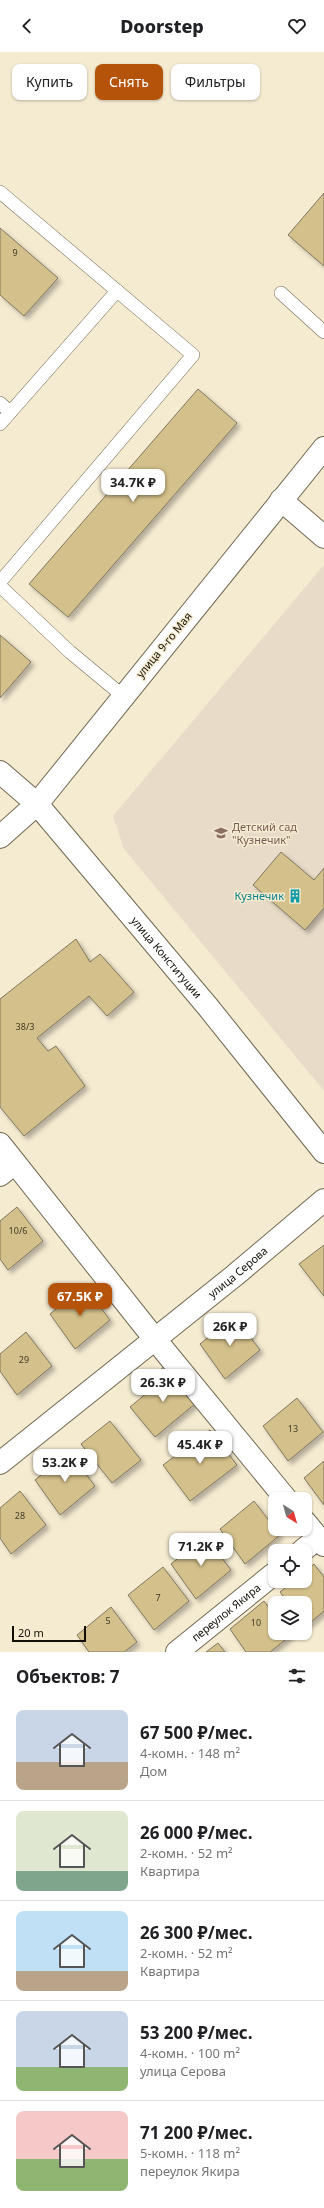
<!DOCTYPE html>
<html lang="ru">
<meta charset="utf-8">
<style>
:root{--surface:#fff;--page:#f2f2f2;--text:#202124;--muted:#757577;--line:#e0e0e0;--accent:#b45309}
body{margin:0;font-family:"Noto Sans",sans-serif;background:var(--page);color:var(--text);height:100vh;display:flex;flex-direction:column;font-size:15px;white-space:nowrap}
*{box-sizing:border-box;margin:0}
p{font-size:13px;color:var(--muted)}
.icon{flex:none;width:22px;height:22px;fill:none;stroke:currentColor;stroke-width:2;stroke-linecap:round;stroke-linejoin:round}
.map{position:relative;height:1600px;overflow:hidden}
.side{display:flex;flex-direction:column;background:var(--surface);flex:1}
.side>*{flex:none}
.top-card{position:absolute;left:12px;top:12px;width:300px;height:36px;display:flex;gap:8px}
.needle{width:26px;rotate:143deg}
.fabs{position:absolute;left:268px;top:1440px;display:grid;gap:8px}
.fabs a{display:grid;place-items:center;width:44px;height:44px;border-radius:8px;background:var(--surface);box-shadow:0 1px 3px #0004;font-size:20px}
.scale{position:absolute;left:12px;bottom:10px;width:74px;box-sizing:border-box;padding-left:4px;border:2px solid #120f06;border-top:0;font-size:11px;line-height:14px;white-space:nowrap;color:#120f06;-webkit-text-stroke:3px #f5ebd1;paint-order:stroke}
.price{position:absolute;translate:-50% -34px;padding:0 9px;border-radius:8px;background:#fff;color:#222;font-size:13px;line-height:26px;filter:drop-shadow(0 1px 2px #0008)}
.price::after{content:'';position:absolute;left:50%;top:24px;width:12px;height:9px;margin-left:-6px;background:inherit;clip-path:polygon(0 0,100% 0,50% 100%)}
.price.on{background:var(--accent);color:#fff}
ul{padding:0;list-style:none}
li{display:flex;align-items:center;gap:12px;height:100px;padding:0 16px}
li+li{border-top:1px solid var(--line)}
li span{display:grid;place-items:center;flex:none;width:112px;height:80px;border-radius:8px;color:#555}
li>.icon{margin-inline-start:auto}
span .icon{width:48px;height:48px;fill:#fffc;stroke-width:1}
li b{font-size:17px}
h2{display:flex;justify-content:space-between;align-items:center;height:48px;padding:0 16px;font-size:17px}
.pill{padding:0 14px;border-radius:8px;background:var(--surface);box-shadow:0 1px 3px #0004;font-size:14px;line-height:36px}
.pill.on{background:var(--accent);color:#fff}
header{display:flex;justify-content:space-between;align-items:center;height:52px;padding:0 16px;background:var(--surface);font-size:18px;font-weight:800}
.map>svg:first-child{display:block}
.industrial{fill:#e8dcc8}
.building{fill:#d4c08a;stroke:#807760;filter:url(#shadow)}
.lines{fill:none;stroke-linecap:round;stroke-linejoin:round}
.service-casing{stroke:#706851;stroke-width:14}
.minor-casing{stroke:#706851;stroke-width:24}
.tertiary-casing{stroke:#706851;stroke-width:24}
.service{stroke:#fff;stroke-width:13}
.minor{stroke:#fff;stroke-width:22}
.tertiary{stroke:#fff;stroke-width:22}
.labels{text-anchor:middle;stroke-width:3;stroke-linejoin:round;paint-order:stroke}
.number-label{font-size:9px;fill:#423b27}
.street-label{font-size:11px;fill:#120f06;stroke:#f5ebd1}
.education-label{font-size:11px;fill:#785e54;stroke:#f5ebd1;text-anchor:start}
.culture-label{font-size:11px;fill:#0d838f;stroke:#f5ebd1;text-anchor:end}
</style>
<header><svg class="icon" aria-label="back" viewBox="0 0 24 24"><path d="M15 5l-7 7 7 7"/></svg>Doorstep<svg class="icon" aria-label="heart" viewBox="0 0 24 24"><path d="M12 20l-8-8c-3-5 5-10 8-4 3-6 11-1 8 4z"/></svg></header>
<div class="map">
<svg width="324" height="1600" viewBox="0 0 324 1600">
<defs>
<filter id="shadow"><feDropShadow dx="3.5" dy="3.5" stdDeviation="2" flood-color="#0004"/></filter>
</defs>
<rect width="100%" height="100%" fill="#f5ebd1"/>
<path class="industrial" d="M323,514H324V1039L124,797L113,764Z"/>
<g class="building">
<path d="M324,141V214L288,183Z"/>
<path d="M0,176L58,226L24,264L0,243Z"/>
<path d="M198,337L237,371L68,565L29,532Z"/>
<path d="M0,583L31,610L0,646Z"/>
<path d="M281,800L314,828L324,816V856L305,878L253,833Z"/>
<path d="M76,887L90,910L100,902L134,940L107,964L89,944L37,986L48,999L56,994L85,1034L24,1084L0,1055V947Z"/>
<path d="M17,1155L43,1189L8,1218L0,1207V1169Z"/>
<path d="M324,1193V1244L299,1212Z"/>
<path d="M84,1234L110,1268L75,1297L50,1262Z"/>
<path d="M234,1264L260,1298L225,1327L200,1292Z"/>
<path d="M26,1280L52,1314L17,1343L0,1319V1302Z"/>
<path d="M166,1313L196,1351L155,1385L130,1355L159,1331L153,1324Z"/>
<path d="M297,1346L323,1380L288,1409L263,1374Z"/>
<path d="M110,1369L141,1408L112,1431L81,1392Z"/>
<path d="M210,1378L237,1413L190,1449L163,1413Z"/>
<path d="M69,1400L95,1434L60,1463L35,1428Z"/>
<path d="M324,1409V1453L304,1426Z"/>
<path d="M20,1439L46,1473L11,1502L0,1486V1456Z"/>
<path d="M254,1449L280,1483L245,1512L220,1477Z"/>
<path d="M205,1484L231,1518L196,1547L171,1512Z"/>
<path d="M314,1512L324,1525V1559L305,1575V1551H288L280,1540L294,1529H305V1520Z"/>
<path d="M163,1515L189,1549L154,1578L128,1543Z"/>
<path d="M264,1549L275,1564V1581H288L290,1584L270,1600H246L230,1577Z"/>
<path d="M111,1555L137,1590L124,1600H89L77,1583Z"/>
<path d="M218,1591L225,1600H206Z"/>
</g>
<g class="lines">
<g class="service-casing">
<g id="service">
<path d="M0,140L193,303L0,530"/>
<path d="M281,241L324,280"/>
<path d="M0,351L10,360"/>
<path d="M0,372L117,239"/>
<path d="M0,534L70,600L123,644"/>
</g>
</g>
<g class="minor-casing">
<g id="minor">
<path d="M281,448L324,485"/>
<path d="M0,720L37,752L0,785"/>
<path d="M0,1092L154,1286L286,1447"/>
<path d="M0,1123L15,1111"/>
<path id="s1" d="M0,1411L234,1224L324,1148"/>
<path d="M305,1470L324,1493"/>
<path d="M302,1499L318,1486"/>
<path id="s2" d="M177,1600L275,1521"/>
</g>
</g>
<g class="tertiary-casing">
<g id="tertiary">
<path id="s3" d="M324,396L37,752L208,955L324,1100"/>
</g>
</g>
<use href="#service" class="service"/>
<use href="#minor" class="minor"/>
<use href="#tertiary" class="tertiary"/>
</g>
<defs>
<g id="school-bare" transform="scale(1.08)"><path d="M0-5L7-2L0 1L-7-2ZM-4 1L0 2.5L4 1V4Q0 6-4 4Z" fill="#8d6e63" stroke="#f5ebd1" stroke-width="2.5" paint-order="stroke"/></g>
<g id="building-bare" transform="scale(1.08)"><path d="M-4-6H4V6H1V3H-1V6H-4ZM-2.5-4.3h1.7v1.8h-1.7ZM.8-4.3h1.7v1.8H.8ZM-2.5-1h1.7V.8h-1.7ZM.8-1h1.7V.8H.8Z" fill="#0f9aa8" stroke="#f5ebd1" stroke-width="2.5" paint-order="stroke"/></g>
</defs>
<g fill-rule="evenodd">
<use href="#school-bare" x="221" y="781"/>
<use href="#building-bare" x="295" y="844"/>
</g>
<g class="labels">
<g class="number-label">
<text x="15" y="204">9</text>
<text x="25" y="978">38/3</text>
<text x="18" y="1182">10/6</text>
<text x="24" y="1311">29</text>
<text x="293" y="1380">13</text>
<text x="20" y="1467">28</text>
<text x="158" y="1549">7</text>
<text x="108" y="1572">5</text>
<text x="256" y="1574">10</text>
</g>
<g class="street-label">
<text transform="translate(164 593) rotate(-51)" y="4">улица 9-го Мая</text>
<text dy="4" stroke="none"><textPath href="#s3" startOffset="658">улица Конституции</textPath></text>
<text dy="4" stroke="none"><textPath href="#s1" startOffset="305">улица Серова</textPath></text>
<text dy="4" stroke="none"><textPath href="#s2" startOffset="63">переулок Якира</textPath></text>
</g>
<g class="education-label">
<text x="232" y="779">Детский сад<tspan x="232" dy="13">"Кузнечик"</tspan></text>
</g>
<g class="culture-label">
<text x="284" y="848">Кузнечик</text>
</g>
</g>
</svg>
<div class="fabs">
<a><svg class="needle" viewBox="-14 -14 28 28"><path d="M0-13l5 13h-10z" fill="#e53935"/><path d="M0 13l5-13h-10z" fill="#757577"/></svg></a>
<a><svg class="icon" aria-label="locate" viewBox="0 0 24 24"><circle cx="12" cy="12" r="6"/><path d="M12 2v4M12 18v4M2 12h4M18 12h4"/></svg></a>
<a><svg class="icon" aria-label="layers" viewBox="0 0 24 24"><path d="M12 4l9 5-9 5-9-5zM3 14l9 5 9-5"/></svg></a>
</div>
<div class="scale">20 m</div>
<b class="price" style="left:133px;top:451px">34.7K ₽</b>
<b class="price on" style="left:80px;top:1265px">67.5K ₽</b>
<b class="price" style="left:230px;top:1295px">26K ₽</b>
<b class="price" style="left:163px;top:1351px">26.3K ₽</b>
<b class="price" style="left:200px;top:1413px">45.4K ₽</b>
<b class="price" style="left:65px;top:1431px">53.2K ₽</b>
<b class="price" style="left:201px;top:1515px">71.2K ₽</b>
<div class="top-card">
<a class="pill">Купить</a>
<a class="pill on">Снять</a>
<a class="pill">Фильтры</a>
</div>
</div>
<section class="side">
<h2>Объектов: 7<svg class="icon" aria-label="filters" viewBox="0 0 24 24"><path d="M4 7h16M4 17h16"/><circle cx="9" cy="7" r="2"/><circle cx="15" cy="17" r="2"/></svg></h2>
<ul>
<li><span style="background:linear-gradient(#c9d6e8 65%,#b9a48a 0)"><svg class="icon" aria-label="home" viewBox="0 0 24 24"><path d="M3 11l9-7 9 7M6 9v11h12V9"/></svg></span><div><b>67 500 ₽/мес.</b><p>4-комн. · 148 m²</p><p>Дом</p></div></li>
<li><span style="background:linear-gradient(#dfe7d0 75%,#7fa58c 0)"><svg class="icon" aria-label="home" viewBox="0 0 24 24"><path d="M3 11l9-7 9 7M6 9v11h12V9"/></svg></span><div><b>26 000 ₽/мес.</b><p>2-комн. · 52 m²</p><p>Квартира</p></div></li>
<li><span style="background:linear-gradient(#bfe0f5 75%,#b9a48a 0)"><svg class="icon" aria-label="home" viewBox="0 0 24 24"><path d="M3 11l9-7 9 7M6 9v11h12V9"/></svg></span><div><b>26 300 ₽/мес.</b><p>2-комн. · 52 m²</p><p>Квартира</p></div></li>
<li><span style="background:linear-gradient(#c9d6e8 70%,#8fb573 0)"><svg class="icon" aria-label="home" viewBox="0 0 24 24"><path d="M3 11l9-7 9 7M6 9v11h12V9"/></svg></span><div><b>53 200 ₽/мес.</b><p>4-комн. · 100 m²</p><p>улица Серова</p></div></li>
<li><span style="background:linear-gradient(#f6c9c9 60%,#8fb573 0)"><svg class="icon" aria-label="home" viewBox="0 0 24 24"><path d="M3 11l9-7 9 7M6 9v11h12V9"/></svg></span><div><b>71 200 ₽/мес.</b><p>5-комн. · 118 m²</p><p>переулок Якира</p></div></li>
</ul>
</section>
